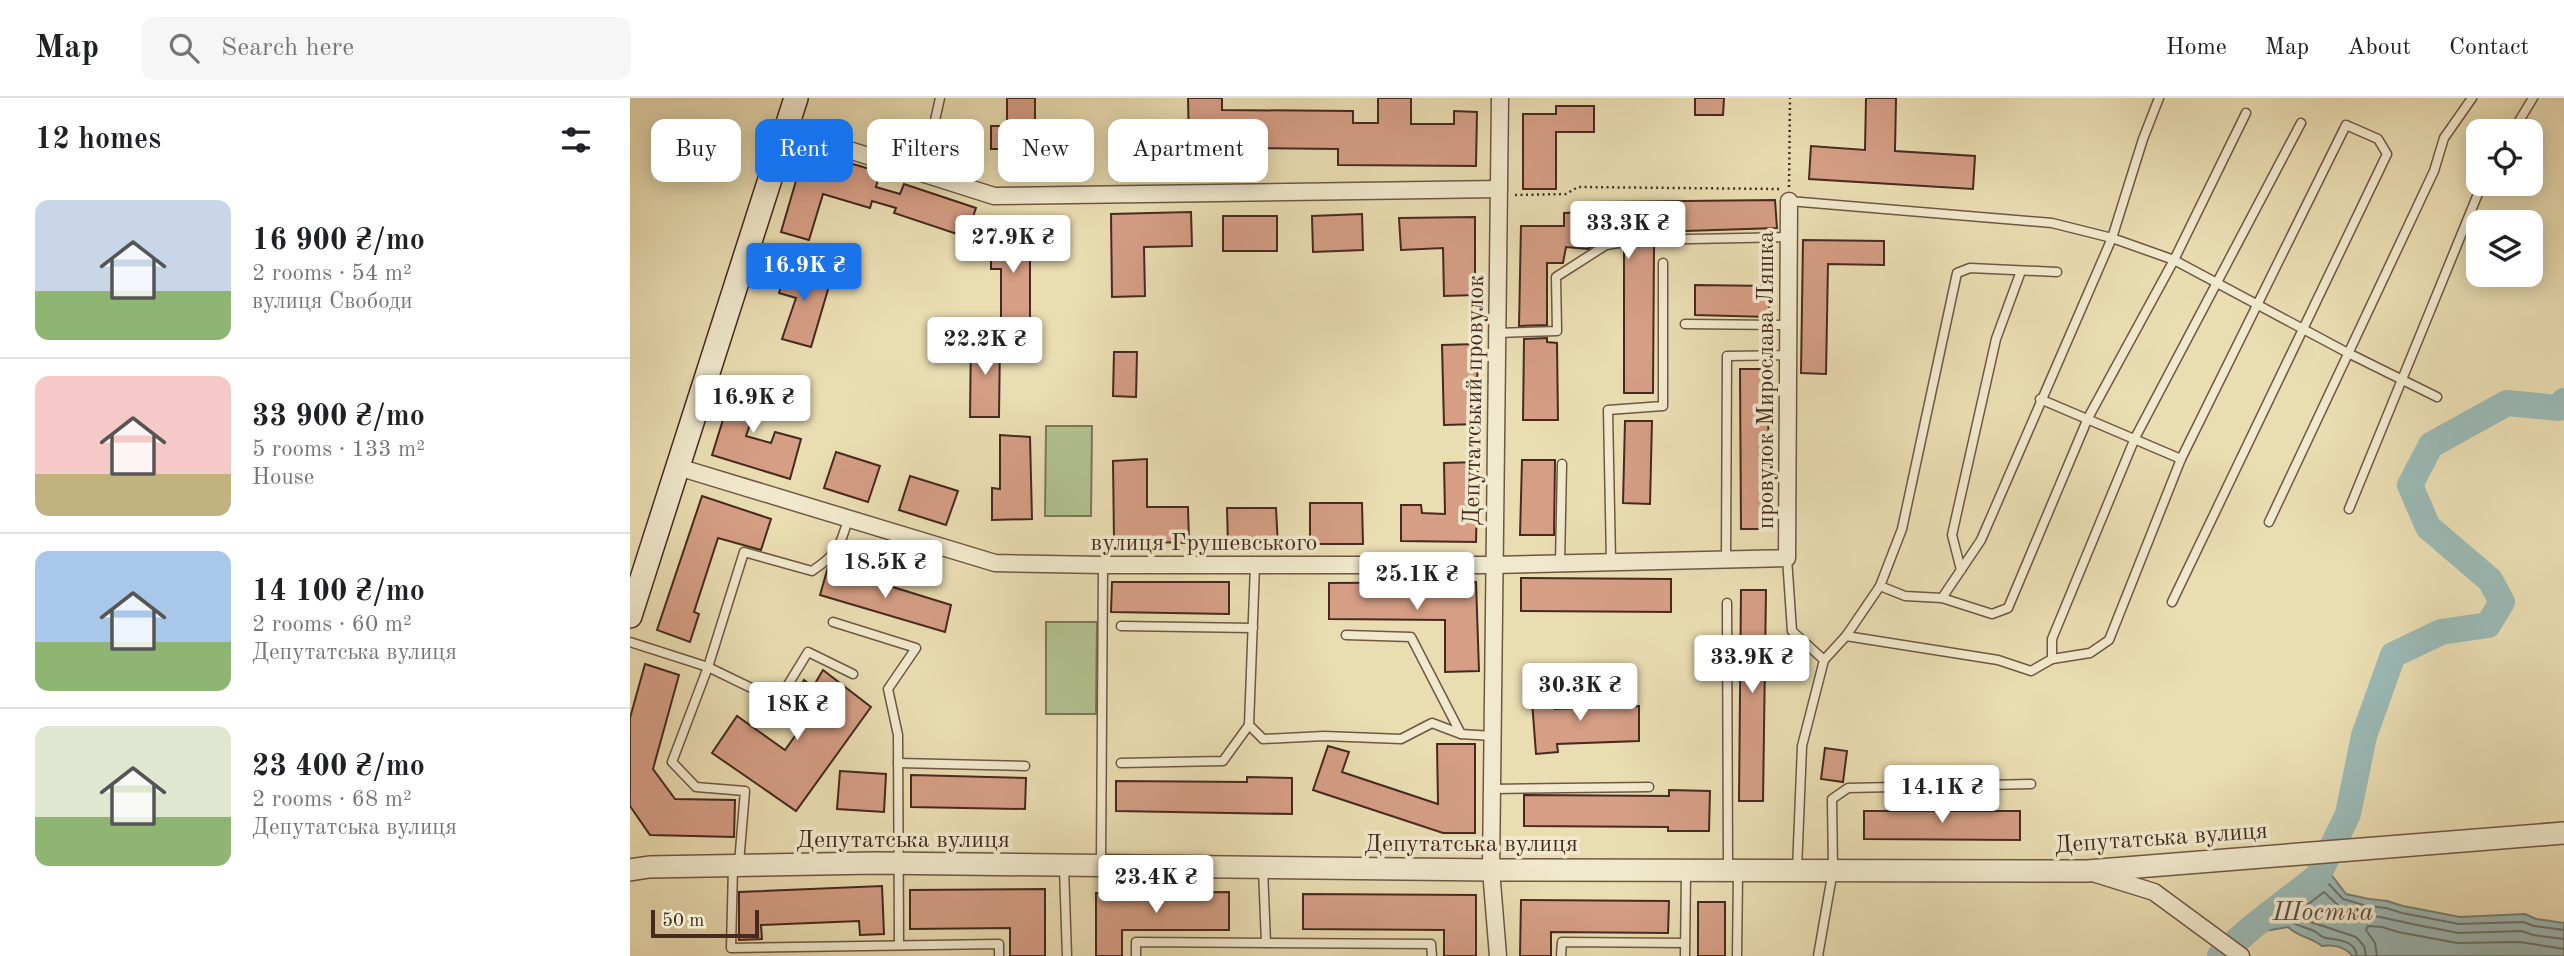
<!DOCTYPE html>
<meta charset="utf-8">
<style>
:root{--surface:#fff;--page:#f6f6f6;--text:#202124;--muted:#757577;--line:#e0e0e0;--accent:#1a73e8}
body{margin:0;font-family:"Old Standard TT",serif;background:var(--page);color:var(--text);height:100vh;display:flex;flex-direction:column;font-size:26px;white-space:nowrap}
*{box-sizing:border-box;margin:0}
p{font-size:23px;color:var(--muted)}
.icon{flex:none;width:38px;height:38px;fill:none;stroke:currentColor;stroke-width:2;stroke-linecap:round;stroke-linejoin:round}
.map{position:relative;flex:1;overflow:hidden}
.drawer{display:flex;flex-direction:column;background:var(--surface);width:630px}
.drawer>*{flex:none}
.banner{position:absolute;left:21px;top:21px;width:665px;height:63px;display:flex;gap:14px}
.fabs{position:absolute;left:1836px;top:21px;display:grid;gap:14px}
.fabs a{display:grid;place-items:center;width:77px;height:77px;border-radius:14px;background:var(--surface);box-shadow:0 4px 18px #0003;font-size:35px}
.scale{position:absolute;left:21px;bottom:18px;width:108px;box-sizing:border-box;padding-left:7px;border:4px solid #462a20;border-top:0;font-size:19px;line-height:24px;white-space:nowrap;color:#462a20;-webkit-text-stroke:5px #f1e9cd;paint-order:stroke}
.price{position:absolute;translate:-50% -60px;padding:0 16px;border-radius:7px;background:#fff;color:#222;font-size:23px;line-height:46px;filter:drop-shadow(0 2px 4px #0008)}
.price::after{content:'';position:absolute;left:50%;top:42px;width:21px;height:16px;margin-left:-10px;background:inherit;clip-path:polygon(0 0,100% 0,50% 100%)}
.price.current{background:var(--accent);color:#fff}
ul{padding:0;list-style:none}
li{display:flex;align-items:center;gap:21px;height:175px;padding:0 35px}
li+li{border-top:2px solid var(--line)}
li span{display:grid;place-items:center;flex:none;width:196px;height:140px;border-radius:14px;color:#555}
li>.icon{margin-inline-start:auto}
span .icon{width:84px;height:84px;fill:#fffc;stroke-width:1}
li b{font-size:30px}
h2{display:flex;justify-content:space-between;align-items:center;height:84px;padding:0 35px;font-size:30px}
.pill{padding:0 24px;border-radius:14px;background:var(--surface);box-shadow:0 4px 18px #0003;font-size:24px;line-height:63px}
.pill.current{background:var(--accent);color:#fff}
header{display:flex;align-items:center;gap:42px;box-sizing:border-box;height:98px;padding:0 35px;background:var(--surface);border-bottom:2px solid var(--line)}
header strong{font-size:33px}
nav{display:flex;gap:38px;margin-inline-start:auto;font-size:24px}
.search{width:490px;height:63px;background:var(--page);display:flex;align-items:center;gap:18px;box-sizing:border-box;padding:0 24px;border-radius:14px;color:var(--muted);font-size:26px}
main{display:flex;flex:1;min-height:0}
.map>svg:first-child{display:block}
.green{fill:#b2c290;stroke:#7c7658;stroke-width:2}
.water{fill:#9bbab6;stroke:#79807a;stroke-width:2}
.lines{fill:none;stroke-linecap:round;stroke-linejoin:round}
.shore{stroke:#70726b;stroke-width:2}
.river{stroke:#9bbab6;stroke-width:26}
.building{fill:#d59e85;stroke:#462a20;stroke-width:2}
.service-casing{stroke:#6f5744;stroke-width:11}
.minor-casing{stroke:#6f5744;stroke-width:19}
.tertiary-casing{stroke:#6f5744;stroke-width:24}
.secondary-casing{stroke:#462a20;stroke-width:26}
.path{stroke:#462a20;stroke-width:2.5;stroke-dasharray:2 3.5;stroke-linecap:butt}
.service{stroke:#f1e9cd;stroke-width:8}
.minor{stroke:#f1e9cd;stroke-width:16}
.tertiary{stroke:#f1e9cd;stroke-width:21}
.secondary{stroke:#f1e9cd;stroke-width:23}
.labels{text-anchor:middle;stroke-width:7;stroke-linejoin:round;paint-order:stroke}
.street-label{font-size:24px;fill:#462a20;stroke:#f1e9cd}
.water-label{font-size:26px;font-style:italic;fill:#5b4e46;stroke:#f1e9cd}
</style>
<header>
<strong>Map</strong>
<div class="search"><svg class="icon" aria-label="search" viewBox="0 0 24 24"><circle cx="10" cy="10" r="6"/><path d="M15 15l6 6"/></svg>Search here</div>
<nav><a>Home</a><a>Map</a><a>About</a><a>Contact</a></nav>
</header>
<main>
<section class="drawer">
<h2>12 homes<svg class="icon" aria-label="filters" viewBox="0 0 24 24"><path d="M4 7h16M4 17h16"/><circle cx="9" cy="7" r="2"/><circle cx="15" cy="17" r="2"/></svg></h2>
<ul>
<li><span style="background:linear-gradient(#c9d6e8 65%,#8fb573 0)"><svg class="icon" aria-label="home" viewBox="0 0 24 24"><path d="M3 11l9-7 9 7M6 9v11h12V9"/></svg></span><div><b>16 900 ₴/mo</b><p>2 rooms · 54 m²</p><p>вулиця Свободи</p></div></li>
<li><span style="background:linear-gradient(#f6c9c9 70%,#c2b280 0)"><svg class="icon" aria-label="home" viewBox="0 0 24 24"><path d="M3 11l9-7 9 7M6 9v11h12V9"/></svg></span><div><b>33 900 ₴/mo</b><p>5 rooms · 133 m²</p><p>House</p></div></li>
<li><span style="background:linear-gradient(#a9c7e8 65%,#8fb573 0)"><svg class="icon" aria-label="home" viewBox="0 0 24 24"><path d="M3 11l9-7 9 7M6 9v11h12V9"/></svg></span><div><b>14 100 ₴/mo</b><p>2 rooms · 60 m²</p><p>Депутатська вулиця</p></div></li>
<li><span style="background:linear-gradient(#dfe7d0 65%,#8fb573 0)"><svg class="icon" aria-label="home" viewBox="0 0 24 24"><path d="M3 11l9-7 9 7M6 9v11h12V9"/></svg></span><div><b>23 400 ₴/mo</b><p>2 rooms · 68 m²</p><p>Депутатська вулиця</p></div></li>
</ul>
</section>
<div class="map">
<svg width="1934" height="858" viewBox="0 0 1934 858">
<rect width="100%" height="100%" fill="#eaddb2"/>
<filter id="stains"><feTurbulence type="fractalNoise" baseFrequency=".00286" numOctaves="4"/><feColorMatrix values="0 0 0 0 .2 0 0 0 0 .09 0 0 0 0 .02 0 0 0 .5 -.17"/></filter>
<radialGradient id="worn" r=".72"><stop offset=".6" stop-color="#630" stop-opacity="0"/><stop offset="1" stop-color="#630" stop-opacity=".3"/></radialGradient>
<g class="green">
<path d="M416,328H462L461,418H415Z"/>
<path d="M416,524H467L466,616H416Z"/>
</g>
<path class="water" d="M1693,766L1716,796L1739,801L1757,803L1773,808L1830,819L1895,816L1906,821L1934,825V858H1722C1716,849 1703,846 1692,848C1681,839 1668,839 1658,829L1635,833L1621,830L1688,778Z"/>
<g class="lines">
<g class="shore">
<path d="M1727,858C1725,842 1708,842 1696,840C1690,839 1691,837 1686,834C1677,829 1669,829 1660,823L1649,824L1647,820L1695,782L1713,801L1737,808L1756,810L1772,815L1829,826L1893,824L1904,828L1934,832"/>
<path d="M1736,858L1734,848L1726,839L1675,822L1668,818V814L1694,794L1712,811L1792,828L1829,835L1892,833L1903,837L1934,841"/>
<path d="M1747,858L1745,845L1736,832L1738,828L1752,829L1768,834L1827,845L1890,844L1934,851"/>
</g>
<path class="river" d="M1590,858L1621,830L1688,778L1718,716L1734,638L1763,557L1811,534L1858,527L1872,504L1860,482L1798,429L1780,387L1801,347L1877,305L1928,310L1934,303"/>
</g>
<g class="building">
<path d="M377,0H405V51H361V28H377Z"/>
<path d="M558,0H592V12L723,13V25H748V0H781V26H824V13L847,14L846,68L708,67V51L608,50L609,47L559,48Z"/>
<path d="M1065,0H1094L1093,17H1065Z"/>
<path d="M1236,0H1266L1265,53L1345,58L1343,91L1179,81L1181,48L1235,52Z"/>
<path d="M926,8H964V34H926V91H893V16H926Z"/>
<path d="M175,52L250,74L246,89L270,96L274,86L346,110L336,139L264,115L266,110L242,103L240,110L193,96L179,142L151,134Z"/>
<path d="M1145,102L1147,130L1024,134L1005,138L1004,143L1007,148H1024L1023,295H994V151L1000,149L1002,144L994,135L964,136L965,146L958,151L936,149L933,165H917V227L889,228L891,128H934V115L963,114L962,104Z"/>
<path d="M561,114L562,148L514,149L515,198L482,199L481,116Z"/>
<path d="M732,116L733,152L683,154L682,118Z"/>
<rect x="593" y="118" width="54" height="35"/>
<path d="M845,119V197L814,198L813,150L771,152L769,120Z"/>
<path d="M388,135H400V222H371V171H361V140H388Z"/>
<path d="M1173,142L1254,143V167L1198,166L1196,276L1171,275Z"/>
<path d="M157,167L202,178L181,249L152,241L166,200L149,195Z"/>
<path d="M1065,187L1140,188L1139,219L1065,217Z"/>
<path d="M341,239L370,240L369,319H340Z"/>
<path d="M917,240V244L927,245L928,322H893L894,241Z"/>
<path d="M847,246L848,326L814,327L812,247Z"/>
<path d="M484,254H507L506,299L483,298Z"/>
<path d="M1110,271H1138L1139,431H1111Z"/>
<path d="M106,280L139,290L132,313L125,312L116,338L141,345L145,334L171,341L160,381L82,357Z"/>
<path d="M995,323H1022L1020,406L993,405Z"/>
<path d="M370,337L400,339L402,421L362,422V390L370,391Z"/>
<path d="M206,354L250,368L238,404L194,390Z"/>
<path d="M517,361V409H558L559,445L484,443L483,363Z"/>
<path d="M892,362H925L924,437H890Z"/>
<path d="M848,364L846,444L771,443V407H791L792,415L815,416L814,365Z"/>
<path d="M280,378L328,393L316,427L269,412Z"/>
<path d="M72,398L141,421L131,452L88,440L64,514L69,516L60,544L27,532Z"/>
<path d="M680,405H732L733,446H680Z"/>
<path d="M597,410H646L648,449L598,448Z"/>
<path d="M198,469L321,507L315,534L190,497Z"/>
<path d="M891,480L1041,481V514L891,513Z"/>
<path d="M482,484H599V516L481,514Z"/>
<path d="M846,484L849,573L815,574V522L699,521V485Z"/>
<path d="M1111,492H1136L1133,703H1109Z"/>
<path d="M15,566L49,577L23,671L45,701L105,702L104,739L20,737L0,708V620Z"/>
<path d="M193,572L241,609L166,713L82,655L107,618L155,652L175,624L157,609L174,582L183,589Z"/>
<path d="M923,589L925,611L1009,608V643L927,646L928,654L906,656L901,590Z"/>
<path d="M807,646H845V735H813L683,692L698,648L719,654L712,674L808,706Z"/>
<path d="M1195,650L1217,653L1213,684L1191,681Z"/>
<path d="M210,673L256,676L254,714L207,711Z"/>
<path d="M281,677L396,680L395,711L281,709Z"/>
<path d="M617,679L662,680V716L486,713V683L617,684Z"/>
<path d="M1039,692L1080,693L1079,733H1038V729L894,728V697L1039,698Z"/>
<path d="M1234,713H1390V742L1234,741Z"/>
<path d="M252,788L254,836L230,837L229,823L131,827L132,841L109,842V794Z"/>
<path d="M415,791V858H380V830L280,831V792Z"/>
<path d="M599,794V832H492V858H466V795Z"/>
<path d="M673,796L846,797V858H814V832L673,831Z"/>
<path d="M891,802L1039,803L1038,835L921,834V858H890Z"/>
<rect x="1068" y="804" width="27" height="54"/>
</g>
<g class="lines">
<g class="service-casing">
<g id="service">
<path d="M1883,33L1903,0"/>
<path d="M293,75L310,0"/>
<path d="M1159,103L1422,125L1482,140L1544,162L1718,255L1807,299"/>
<path d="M1010,142L1159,139"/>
<path d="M1055,226L1158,227"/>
<path d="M867,235L927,233L926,179L976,147L995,144"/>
<path d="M1410,301L1551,361"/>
<path d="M1719,411L1852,86"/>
<path d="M1639,424L1804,73L1814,40L1842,0"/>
<path d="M1157,460L1162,533L1194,562L1172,648L1167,772"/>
<path d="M1096,462L1097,258L1158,257"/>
<path d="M981,464L978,312L1033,308V165"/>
<path d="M930,466L932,366"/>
<path d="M1331,472L1322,437L1366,241L1391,173"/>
<path d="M1250,488L1275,498L1312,500L1362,516L1378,510L1458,320L1544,162L1616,15"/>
<path d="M1312,500L1351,442L1482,140L1513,41L1529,0"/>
<path d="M1097,505L1098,769"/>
<path d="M203,524L286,550L258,591L268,637L269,847"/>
<path d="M491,528L623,530"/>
<path d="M716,537L781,539L831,636L862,638"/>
<path d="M1216,538L1368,562L1401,573L1422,561L1460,555L1479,542L1551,361L1716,27L1748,41L1757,56L1542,504"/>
<path d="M0,544L78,569L148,603L178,554L223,576"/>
<path d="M1422,561V541L1505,340L1671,25"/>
<path d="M1194,562L1216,538L1250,488L1272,431L1327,175L1340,170L1427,174"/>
<path d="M619,627L633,641L694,638L771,641L802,625L831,636"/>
<path d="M268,665L395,668"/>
<path d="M491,665L593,663L619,627L625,467"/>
<path d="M862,691L1019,689"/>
<path d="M109,765L115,693L66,689L42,664L78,569L114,454L182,473C207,456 210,450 218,421"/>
<path d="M471,765L473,467"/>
<path d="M103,769L101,850L369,846V858"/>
<path d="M434,770L437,858"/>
<path d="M633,771L636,845"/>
<path d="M506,858V844L801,846L802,858"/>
<path d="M931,858L932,844L1055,845"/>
<path d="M1055,858L1056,773"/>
<path d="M1107,858L1108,775"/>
<path d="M1188,858L1203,772L1202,701L1218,690L1401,686"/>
</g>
</g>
<g class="minor-casing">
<g id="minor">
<path d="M156,32L364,98L869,91"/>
<path d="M48,369L365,465L473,467H863L1157,460L1159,103"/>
<path d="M1466,776L1524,794L1611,858"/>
<path d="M868,858L861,772L870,0"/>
</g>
</g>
<g class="tertiary-casing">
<path id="tertiary" d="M0,772L19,769L245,765L861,772L1457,773L1934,735"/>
</g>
<g class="secondary-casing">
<path id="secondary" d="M0,518L166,0"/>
</g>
<g class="path">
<path d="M1159,89L1160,0"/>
<path d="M885,97L936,96L948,89L1149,91"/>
</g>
<use href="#service" class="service"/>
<use href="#minor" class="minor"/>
<use href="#tertiary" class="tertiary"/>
<use href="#secondary" class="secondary"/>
</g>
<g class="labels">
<g class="street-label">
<text transform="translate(1135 282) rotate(-90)" y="8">провулок Мирослава Ляшка</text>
<text transform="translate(843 302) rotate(-89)" y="8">Депутатський провулок</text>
<text x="574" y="452">вулиця Грушевського</text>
<text transform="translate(1531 739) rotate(-4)" y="8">Депутатська вулиця</text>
<text x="273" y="749">Депутатська вулиця</text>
<text x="841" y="753">Депутатська вулиця</text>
</g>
<g class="water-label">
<text x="1693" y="822">Шостка</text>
</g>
</g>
<rect width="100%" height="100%" filter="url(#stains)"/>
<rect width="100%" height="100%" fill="url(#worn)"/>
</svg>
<div class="fabs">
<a><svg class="icon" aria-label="locate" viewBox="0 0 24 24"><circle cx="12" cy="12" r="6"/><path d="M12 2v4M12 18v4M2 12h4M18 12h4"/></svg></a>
<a><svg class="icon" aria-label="layers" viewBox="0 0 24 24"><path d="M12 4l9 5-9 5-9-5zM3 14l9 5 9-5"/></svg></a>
</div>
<div class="scale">50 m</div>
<b class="price" style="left:998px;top:163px">33.3K ₴</b>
<b class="price" style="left:383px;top:177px">27.9K ₴</b>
<b class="price current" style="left:174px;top:205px">16.9K ₴</b>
<b class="price" style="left:355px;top:279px">22.2K ₴</b>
<b class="price" style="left:123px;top:337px">16.9K ₴</b>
<b class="price" style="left:255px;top:502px">18.5K ₴</b>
<b class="price" style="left:787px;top:514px">25.1K ₴</b>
<b class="price" style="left:1122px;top:597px">33.9K ₴</b>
<b class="price" style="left:950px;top:625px">30.3K ₴</b>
<b class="price" style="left:167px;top:644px">18K ₴</b>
<b class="price" style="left:1312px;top:727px">14.1K ₴</b>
<b class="price" style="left:526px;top:817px">23.4K ₴</b>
<div class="banner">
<a class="pill">Buy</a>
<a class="pill current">Rent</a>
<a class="pill">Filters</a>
<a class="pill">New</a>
<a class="pill">Apartment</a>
</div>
</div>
</main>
